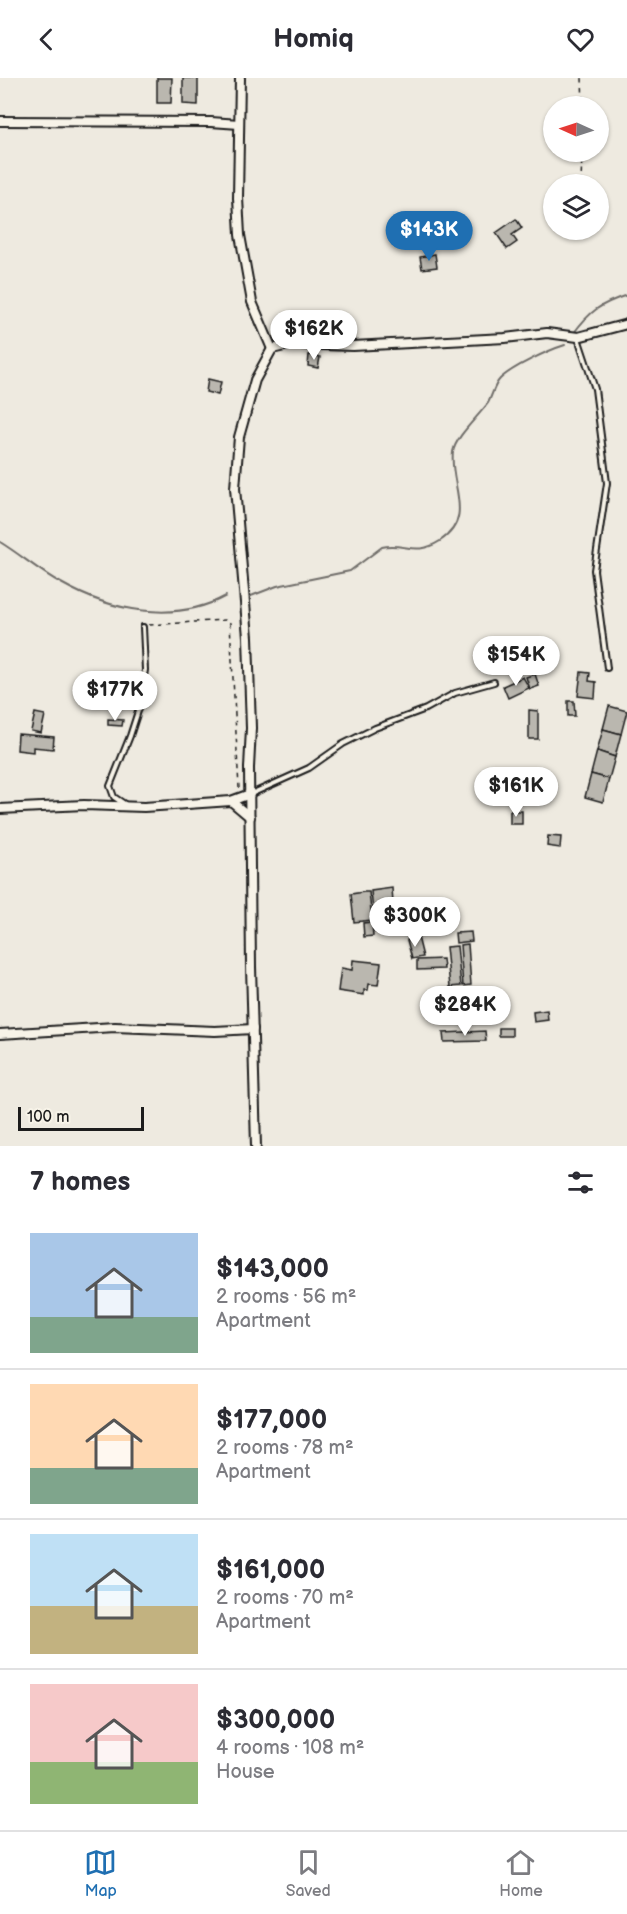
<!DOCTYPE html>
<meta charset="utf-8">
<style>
:root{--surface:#fff;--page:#f7f7f7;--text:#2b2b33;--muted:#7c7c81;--line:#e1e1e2;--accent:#1f6fb2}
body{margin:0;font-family:"Balsamiq Sans",sans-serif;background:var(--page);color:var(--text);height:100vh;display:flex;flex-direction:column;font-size:22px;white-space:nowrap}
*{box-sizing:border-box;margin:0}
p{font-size:20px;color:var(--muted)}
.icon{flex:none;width:33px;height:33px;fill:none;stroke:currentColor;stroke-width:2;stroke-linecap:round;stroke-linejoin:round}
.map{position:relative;height:1068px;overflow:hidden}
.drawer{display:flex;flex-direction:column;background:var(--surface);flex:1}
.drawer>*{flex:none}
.needle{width:39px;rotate:273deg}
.buttons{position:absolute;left:543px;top:18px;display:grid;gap:12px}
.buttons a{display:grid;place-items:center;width:66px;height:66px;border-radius:50%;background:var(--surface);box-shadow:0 2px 4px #0004;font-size:30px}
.scale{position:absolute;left:18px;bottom:15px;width:126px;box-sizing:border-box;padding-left:6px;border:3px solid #1c1c1c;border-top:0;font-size:16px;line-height:21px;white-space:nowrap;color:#1c1c1c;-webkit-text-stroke:4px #f7f3e8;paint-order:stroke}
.price{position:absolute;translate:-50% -51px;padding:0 14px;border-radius:21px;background:#fff;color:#222;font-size:20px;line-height:39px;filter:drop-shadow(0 2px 3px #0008)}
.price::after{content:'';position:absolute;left:50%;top:36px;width:18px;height:14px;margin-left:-9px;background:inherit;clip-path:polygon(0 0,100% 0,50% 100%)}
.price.selected{background:var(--accent);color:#fff}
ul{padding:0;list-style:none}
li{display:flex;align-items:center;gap:18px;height:150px;padding:0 30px}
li+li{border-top:2px solid var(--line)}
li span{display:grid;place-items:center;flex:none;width:168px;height:120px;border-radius:0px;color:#555}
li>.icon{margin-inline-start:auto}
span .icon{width:72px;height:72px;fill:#fffc;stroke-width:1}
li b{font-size:26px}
h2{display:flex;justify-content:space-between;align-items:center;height:72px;padding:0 30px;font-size:26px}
header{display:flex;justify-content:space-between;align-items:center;height:78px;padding:0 30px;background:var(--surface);font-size:27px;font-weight:600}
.menu{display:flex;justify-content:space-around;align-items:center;height:84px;border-top:2px solid var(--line);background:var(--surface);font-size:16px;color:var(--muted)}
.menu a{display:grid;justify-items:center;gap:3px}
.menu .selected{color:var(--accent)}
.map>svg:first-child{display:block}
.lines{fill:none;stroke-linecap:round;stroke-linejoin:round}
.stream{stroke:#6f6d69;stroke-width:2}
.building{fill:#bab7af;stroke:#1c1c1c;stroke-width:1.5}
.lane-casing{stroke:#1c1c1c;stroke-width:8}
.street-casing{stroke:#1c1c1c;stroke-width:12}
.path{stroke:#1c1c1c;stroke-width:1.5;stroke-dasharray:4.5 4.5;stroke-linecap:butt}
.lane{stroke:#f7f3e8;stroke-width:4}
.street{stroke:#f7f3e8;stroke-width:8}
</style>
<header><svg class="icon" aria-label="back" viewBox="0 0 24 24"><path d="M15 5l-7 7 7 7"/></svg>Homiq<svg class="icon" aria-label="heart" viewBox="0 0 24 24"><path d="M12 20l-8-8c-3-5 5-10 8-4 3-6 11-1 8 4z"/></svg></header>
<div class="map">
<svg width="627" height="1068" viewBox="0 0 627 1068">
<rect width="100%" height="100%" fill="#eeeae0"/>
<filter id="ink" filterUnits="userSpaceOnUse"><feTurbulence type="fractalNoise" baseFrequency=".0167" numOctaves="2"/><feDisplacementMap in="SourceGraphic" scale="12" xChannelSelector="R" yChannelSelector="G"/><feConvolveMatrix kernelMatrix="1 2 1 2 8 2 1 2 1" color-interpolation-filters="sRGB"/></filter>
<g filter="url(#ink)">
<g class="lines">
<g class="stream">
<path d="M573,256C590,233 600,226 627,217"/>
<path d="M0,464C21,477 39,493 61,505C110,533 175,546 226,518"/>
<path d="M251,518L277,508L350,493L382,469C404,464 415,479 440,463C476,439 449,407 453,374C456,358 478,339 488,325C492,318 494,307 500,301C512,289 549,272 565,267"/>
</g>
</g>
<g class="building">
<path d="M157,0H172L171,25H157Z"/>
<path d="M183,0H198V27L183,26Z"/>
<path d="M516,141L522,150L512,157L517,164L507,171L496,155Z"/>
<path d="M435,176L437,189L422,191L420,179Z"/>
<path d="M309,277L320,279L318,290L308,288Z"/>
<path d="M208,301L221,304L218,317L206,314Z"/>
<path d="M581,594L590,595L589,603L596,604L595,620L578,618Z"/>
<path d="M535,596L539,608L530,611L526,599Z"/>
<path d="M523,599L529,610L508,620L503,608Z"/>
<path d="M568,623H574L575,638H568Z"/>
<path d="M609,628L627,633L621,656L603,651Z"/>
<path d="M529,632L538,633V661H529Z"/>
<path d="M35,635L45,637L41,655L31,653Z"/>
<path d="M108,641L123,642L122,648L108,647Z"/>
<path d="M603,651L621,656L615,679L597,673Z"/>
<path d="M18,656L54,659L53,671L33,669V674L17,672Z"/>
<path d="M597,673L615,679L609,701L591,696Z"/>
<path d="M591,696L609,701L603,724L585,719Z"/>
<rect x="510" y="733" width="12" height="13"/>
<path d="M548,758L561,759L560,770L547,768Z"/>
<path d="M392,810L393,826H385L387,853L375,854L371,813Z"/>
<path d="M364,814H369L372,842L354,844L351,816Z"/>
<path d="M372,844L373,858L364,859L363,845Z"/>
<path d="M471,854L472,863L456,865L455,855Z"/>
<path d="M418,859L423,879L412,881L407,862Z"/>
<path d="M468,866L471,907L463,908L460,867Z"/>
<path d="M457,868L461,908L450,909L446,869Z"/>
<path d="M443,881L444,891L417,892V882Z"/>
<path d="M353,882L381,885L378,907L369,906L368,912H364V917L338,913L341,890L352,892Z"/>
<path d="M547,932L548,942L534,944L533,934Z"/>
<rect x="499" y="950" width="13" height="8"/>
<path d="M485,953L486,963L444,964L443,955Z"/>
</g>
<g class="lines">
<g class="lane-casing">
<g id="lane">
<path d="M578,260L595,311L607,405L594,492L607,590"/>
<path d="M251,716L309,690L343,666L375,650L426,631L455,615L494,604"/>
<path d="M126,727L114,719L110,708L130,658L139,630L145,592L143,549"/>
</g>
</g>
<g class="street-casing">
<g id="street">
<path d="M240,0L238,120L240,157L252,224L272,271"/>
<path d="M0,43L211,44L239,46"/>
<path d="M231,723L250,739"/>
<path d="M0,731L84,727L144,729L231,723L250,716"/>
<path d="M0,956L115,949L215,953L253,951"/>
<path d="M256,1068L251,889L249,690L251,650L248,559L235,410L239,359L255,302L272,271L293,266L353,268L505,260L547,255L578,259L627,246"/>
</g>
</g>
<g class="path">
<path d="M582,0L583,28"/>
<path d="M581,106L582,74"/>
<path d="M149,547L225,542L230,545L239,710"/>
</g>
<use href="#lane" class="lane"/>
<use href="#street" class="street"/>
</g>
</g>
</svg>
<div class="buttons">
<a><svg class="needle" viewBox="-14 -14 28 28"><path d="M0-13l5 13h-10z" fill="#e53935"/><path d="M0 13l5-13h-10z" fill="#7c7c81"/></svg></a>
<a><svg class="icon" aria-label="layers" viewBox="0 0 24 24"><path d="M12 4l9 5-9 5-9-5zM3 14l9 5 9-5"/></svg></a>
</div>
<div class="scale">100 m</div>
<b class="price selected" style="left:429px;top:184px">$143K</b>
<b class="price" style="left:314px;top:283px">$162K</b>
<b class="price" style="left:516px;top:609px">$154K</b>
<b class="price" style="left:115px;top:644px">$177K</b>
<b class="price" style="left:516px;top:740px">$161K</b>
<b class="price" style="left:415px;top:870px">$300K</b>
<b class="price" style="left:465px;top:959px">$284K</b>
</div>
<section class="drawer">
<h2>7 homes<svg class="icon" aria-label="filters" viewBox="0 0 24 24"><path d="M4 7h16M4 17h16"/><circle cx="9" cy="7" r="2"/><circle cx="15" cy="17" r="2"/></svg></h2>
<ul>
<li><span style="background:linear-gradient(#a9c7e8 70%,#7fa58c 0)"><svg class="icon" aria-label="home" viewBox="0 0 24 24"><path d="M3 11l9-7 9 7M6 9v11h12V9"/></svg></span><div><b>$143,000</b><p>2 rooms · 56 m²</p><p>Apartment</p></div></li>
<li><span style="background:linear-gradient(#ffd9b3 70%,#7fa58c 0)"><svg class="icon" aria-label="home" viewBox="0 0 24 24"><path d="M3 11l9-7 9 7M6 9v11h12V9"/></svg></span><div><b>$177,000</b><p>2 rooms · 78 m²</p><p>Apartment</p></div></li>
<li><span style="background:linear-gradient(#bfe0f5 60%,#c2b280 0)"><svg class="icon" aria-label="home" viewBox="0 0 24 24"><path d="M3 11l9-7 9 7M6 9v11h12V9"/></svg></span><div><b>$161,000</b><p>2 rooms · 70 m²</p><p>Apartment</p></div></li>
<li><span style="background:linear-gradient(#f6c9c9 65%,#8fb573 0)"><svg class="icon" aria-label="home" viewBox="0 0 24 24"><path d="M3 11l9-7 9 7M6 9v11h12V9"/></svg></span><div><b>$300,000</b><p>4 rooms · 108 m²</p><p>House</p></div></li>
</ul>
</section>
<nav class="menu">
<a class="selected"><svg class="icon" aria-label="map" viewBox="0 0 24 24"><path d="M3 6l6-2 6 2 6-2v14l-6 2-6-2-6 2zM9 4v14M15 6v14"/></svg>Map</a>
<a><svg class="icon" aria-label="saved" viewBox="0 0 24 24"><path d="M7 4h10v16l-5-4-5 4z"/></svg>Saved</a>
<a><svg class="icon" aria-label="home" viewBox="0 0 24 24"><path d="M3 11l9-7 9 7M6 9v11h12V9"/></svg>Home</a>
</nav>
